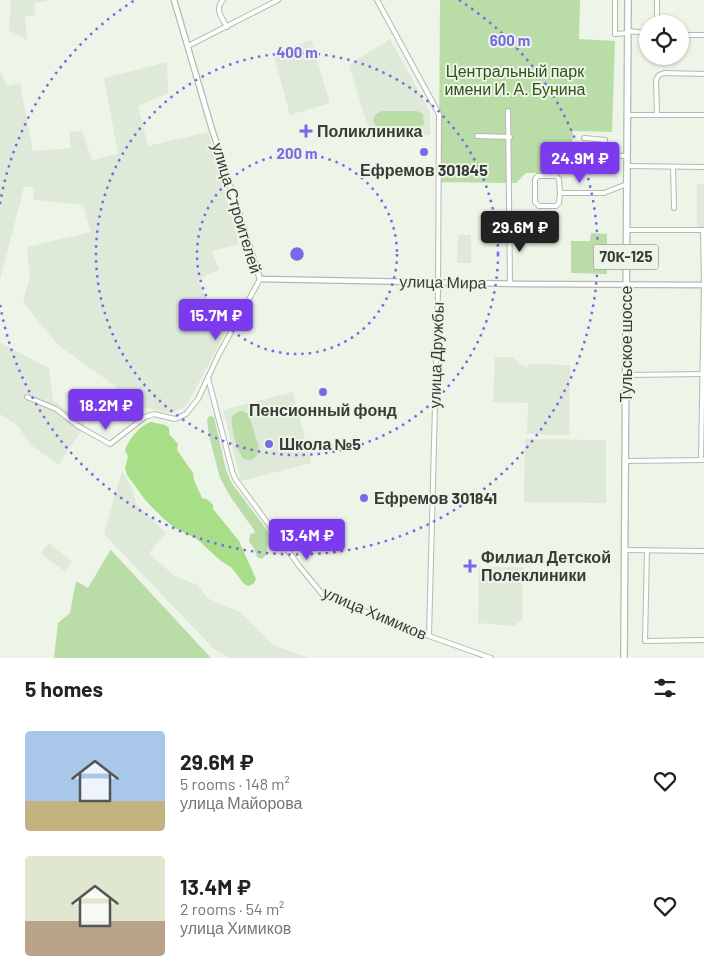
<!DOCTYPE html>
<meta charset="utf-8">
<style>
:root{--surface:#fff;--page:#f6f6f6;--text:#222;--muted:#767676;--accent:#7c3aed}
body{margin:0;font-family:Barlow,sans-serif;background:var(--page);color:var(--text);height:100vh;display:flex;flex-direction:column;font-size:19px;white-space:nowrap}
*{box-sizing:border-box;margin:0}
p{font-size:16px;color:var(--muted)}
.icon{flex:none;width:28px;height:28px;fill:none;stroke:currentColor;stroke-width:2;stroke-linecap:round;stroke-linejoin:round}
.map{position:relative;height:658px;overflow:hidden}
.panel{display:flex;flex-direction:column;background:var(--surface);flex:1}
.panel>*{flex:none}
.fabs{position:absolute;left:639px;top:15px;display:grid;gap:10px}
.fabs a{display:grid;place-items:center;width:50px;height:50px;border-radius:50%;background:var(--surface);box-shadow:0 1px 4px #0004;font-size:25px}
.price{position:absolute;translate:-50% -42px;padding:0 11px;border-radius:5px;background:var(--accent);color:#fff;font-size:16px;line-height:32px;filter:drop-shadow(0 1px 2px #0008)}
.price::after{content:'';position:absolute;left:50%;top:30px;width:15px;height:11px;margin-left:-8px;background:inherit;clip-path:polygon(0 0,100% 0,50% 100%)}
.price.current{background:#222;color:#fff}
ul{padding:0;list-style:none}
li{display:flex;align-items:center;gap:15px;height:125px;padding:0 25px}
li span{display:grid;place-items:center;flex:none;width:140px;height:100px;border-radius:5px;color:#555}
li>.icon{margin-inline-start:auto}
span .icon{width:60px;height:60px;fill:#fffc;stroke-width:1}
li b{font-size:21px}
h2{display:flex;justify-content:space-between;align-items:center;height:60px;padding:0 25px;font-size:21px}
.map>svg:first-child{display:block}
.built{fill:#dee9d7}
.green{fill:#badca7}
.water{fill:#a8de88}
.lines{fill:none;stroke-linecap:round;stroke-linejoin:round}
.minor-casing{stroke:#b3bbaf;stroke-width:6}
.tertiary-casing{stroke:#b3bbaf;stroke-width:7}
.primary-casing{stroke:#b3bbaf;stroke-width:8}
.minor{stroke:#fff;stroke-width:4}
.tertiary{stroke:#fff;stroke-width:4.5}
.primary{stroke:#fff;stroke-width:5.5}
.ring{fill:none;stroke:#786ae6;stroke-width:2.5;stroke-dasharray:2.5 5}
.poi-dot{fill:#786ae6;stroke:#ecf5e8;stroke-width:2}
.labels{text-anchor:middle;stroke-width:4;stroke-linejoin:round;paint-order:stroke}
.shield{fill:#ecf5e8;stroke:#6e736c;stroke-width:1}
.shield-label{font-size:15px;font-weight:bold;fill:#383b37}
.park-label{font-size:16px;fill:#305118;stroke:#ecf5e8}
.poi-label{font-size:16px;font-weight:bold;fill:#383b37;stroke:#ecf5e8;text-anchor:start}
.street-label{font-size:16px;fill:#383b37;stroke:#ecf5e8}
.centre{fill:#786ae6;stroke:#ecf5e8;stroke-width:2.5}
.ring-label{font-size:15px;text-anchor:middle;font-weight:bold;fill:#786ae6;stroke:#ecf5e8;stroke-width:4;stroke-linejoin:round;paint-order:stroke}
</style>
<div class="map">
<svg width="704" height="658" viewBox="0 0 704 658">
<rect width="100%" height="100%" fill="#ecf5e8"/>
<g class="built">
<path d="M11,0H50L35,3V15L25,17L27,40L9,30Z"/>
<path d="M390,39L430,112V135L370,134L349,65Z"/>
<path d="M311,40L330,103L290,115L273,53Z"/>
<path d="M167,62L168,93L138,106L148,146L208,132L239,244L212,251L219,270L197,280L225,333L186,407L169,413L144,407L57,344L23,302L30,276L27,247L91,232L83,205L34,200L33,187H24L0,280V71L7,86L20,83L33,151L71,148L69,132L82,131L92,160L118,154L104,78Z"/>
<rect x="697" y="184" width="7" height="43"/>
<path d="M458,235H471V263H457Z"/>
<path d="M0,343L49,368L53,400L85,425L58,465L31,445L17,425L0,414Z"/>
<path d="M495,357H513L519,364L528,368V364L570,365L569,435L527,434L528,403L493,402Z"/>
<path d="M293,392L311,463L241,481L223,410Z"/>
<path d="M525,439L606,440V503L524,502Z"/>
<path d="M122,471L132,488L136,504L166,533L149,553L174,576L198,585L207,598L240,612L275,646L309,658H229L214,649L104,534Z"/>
<path d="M49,543L72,562L64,571L41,553Z"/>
<path d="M479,567H523L522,620L514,626L478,623Z"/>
</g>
<g class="green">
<path d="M440,0H580L579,39L615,41L612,132L573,131L571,173H526L516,183L441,182L439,154Z"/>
<path d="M382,111H417L423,114L424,124L418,129H381L376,126L373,120L376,114Z"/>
<path d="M591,233L607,234V274L571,273V241H590Z"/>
<path d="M239,411H243L249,415L259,448L257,456L251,460L244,459C237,453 230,425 232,416Z"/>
<path d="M209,416L214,417L226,470L231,482L270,534L271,542L267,547V554L262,559L257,557L254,548L249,542L250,534L255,533L254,530L230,496L220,478L209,435L207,420Z"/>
<path d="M111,549V550L211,658H54L58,623L70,613L76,581L88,588Z"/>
</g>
<path class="water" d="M151,422L165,425L169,428V434L178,444L177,450L193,473L194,480L202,498L208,500L213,505V509L239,541L256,579L253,584L248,586L244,584L232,568L221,561L197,539L175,528L164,519L146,501L127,475L125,469L128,456L125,451C128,440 140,425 151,422Z"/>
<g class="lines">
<g class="minor-casing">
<g id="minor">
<path d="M223,0C214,9 222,18 227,27"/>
<path d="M377,0L439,114L438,290L429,636"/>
<path d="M615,0V34L628,33"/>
<path d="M657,0V24"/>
<path d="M628,31L648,33"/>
<path d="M680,35H704"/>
<path d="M188,46L278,0"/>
<path d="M508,111L510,283"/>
<path d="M628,115H704"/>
<path d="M657,115L656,80L659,75L664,73L704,74"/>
<path d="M477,136L510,137"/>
<path d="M584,138L605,140L604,155L627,156"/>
<path d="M627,166L704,167"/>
<path d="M673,167L674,208"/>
<path d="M560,193L559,179L556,176H538L535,179V202L539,206H556L559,203L560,193H604L627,184"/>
<path d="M626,230H704"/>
<path d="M626,375L703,374"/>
<path d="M208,378L233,474L236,480L300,567L323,595L429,636L491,658"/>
<path d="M27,397L56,409L78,426L110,444L145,417L154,414L175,419L186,414L198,399L218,356L260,279"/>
<path d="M701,460L704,285L703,230"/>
<path d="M626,461L704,460"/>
<path d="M625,550L704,551"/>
<path d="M647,550L645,641L704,640"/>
</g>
</g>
<g class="tertiary-casing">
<path id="tertiary" d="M174,0L211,126L260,279L520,284L704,285"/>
</g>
<g class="primary-casing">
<path id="primary" d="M624,658L628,0"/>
</g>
<use href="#minor" class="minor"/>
<use href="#tertiary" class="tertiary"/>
<use href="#primary" class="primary"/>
</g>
<g class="ring">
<circle cx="297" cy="254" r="100"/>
<circle cx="297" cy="254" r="201"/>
<path d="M0 204A301 301 0 0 1 135 0M459 0A301 301 0 1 1 0 304"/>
</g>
<g class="poi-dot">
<path d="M303.5 123.5h5v5h5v5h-5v5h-5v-5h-5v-5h5z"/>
<circle cx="424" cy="152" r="5"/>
<circle cx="323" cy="392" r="5"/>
<circle cx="269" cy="444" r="5"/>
<circle cx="364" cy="498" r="5"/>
<path d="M467.5 558.5h5v5h5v5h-5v5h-5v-5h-5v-5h5z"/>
</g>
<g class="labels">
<rect class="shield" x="593.5" y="244.5" width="65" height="25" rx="4"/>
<g class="shield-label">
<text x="626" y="262">70К-125</text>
</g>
<g class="park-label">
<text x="515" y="77">Центральный парк<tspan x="515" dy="18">имени И. А. Бунина</tspan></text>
</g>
<g class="poi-label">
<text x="317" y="137">Поликлиника</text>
<text x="424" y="176" text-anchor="middle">Ефремов 301845</text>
<text x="323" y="416" text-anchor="middle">Пенсионный фонд</text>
<text x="279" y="450">Школа №5</text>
<text x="374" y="504">Ефремов 301841</text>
<text x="481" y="563">Филиал Детской<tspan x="481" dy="18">Полеклиники</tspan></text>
</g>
<g class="street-label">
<text transform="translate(237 208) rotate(73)" y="6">улица Строителей</text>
<text transform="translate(443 282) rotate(1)" y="6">улица Мира</text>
<text transform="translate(626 344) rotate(-90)" y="6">Тульское шоссе</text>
<text transform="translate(436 355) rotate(-88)" y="6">улица Дружбы</text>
<text transform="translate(375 613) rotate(23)" y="6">улица Химиков</text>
</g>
</g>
<circle cx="297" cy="254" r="8" class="centre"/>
<g class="ring-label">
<text x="510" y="46">600 m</text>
<text x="297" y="58">400 m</text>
<text x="297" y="159">200 m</text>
</g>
</svg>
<div class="fabs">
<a><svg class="icon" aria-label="locate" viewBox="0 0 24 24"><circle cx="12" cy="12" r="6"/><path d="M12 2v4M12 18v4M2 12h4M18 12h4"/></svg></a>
</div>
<b class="price" style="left:580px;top:184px">24.9M ₽</b>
<b class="price current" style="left:520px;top:253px">29.6M ₽</b>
<b class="price" style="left:216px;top:341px">15.7M ₽</b>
<b class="price" style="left:106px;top:431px">18.2M ₽</b>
<b class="price" style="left:307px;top:561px">13.4M ₽</b>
</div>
<section class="panel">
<h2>5 homes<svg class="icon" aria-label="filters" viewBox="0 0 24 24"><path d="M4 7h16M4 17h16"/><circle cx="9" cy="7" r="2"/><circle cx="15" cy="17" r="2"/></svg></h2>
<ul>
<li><span style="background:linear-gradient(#a9c7e8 70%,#c2b280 0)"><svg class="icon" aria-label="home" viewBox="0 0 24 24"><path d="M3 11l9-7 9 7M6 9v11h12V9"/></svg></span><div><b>29.6M ₽</b><p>5 rooms · 148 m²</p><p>улица Майорова</p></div><svg class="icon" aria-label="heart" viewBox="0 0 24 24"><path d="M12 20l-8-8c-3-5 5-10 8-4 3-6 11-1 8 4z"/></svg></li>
<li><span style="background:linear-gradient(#dfe7d0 65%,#b9a48a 0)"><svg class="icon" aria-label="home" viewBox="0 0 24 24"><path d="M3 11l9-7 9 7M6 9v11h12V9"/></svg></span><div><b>13.4M ₽</b><p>2 rooms · 54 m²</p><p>улица Химиков</p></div><svg class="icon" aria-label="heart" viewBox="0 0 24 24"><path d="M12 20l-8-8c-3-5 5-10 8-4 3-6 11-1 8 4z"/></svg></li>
</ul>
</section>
